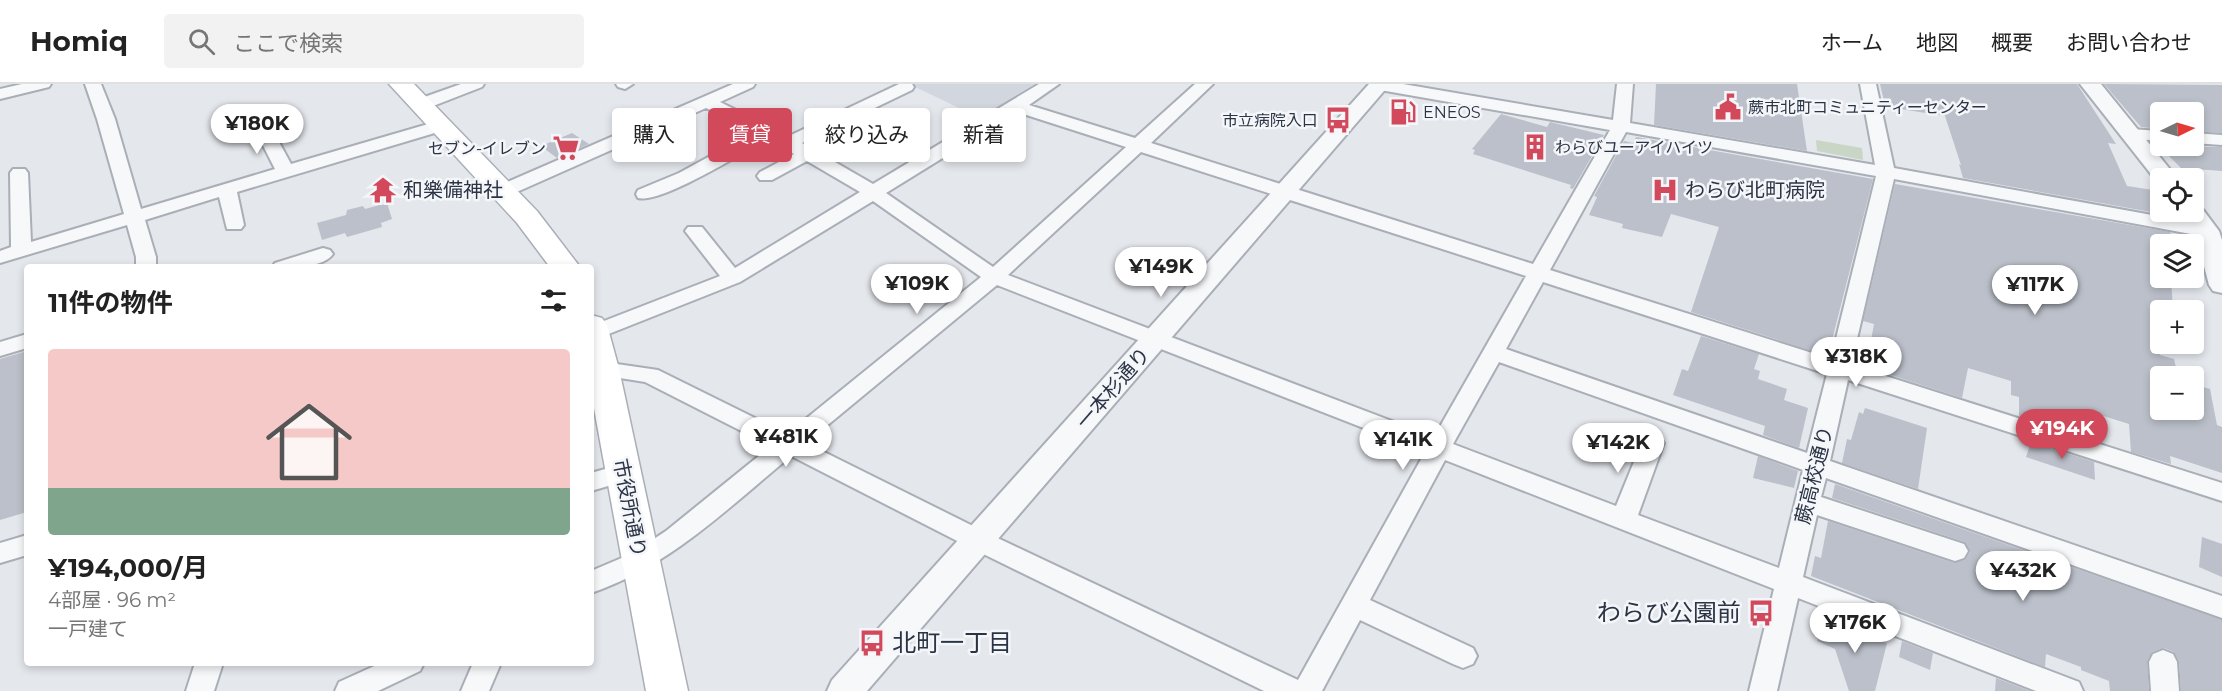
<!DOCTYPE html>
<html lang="ja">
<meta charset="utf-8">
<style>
:root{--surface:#fff;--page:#f2f2f2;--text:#222;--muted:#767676;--line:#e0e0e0;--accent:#d1495b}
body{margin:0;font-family:Montserrat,"Noto Sans JP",sans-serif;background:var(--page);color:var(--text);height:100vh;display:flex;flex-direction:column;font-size:22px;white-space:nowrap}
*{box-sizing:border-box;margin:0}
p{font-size:20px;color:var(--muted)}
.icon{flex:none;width:33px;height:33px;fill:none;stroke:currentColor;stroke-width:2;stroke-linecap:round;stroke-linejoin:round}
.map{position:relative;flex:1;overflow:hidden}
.details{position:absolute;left:24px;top:180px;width:570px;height:402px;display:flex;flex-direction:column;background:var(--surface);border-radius:6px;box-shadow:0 3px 9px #0003}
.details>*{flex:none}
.hud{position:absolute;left:612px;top:24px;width:570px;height:54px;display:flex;gap:12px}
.needle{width:39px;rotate:85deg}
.controls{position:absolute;left:2150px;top:18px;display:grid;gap:12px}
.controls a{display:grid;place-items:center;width:54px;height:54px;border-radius:6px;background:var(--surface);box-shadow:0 3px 9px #0003;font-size:30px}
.price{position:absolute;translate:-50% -51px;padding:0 14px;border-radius:21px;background:#fff;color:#222;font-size:20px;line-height:39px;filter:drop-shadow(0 2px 3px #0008)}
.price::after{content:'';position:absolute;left:50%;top:36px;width:18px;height:14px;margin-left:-9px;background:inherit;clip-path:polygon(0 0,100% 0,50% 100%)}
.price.active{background:var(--accent);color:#fff}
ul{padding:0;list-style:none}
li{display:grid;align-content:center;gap:12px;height:318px;padding:0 24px}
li+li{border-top:2px solid var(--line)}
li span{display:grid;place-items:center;height:186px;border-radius:6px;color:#555}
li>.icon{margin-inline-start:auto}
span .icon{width:108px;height:108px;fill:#fffc;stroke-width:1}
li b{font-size:26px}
h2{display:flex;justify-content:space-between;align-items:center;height:72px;padding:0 24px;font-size:26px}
.chip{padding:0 21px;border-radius:6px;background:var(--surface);box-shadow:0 3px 9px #0003;font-size:21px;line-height:54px}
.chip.active{background:var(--accent);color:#fff}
header{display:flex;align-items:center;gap:36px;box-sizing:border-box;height:84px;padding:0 30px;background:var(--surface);border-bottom:2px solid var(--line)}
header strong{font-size:28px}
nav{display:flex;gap:33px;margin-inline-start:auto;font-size:21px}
.search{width:420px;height:54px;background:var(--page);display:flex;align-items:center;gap:15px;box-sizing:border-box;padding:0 21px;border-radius:6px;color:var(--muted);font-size:22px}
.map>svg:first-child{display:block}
.built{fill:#d2d6de}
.green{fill:#c9d6c5}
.building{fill:#bbc0ca}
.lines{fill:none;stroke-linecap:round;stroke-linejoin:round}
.minor-casing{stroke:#a9aeb7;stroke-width:4}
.tertiary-casing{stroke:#a9aeb7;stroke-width:4}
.secondary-casing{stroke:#a9aeb7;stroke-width:3}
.minor{fill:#f7f8fa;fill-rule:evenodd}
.tertiary{fill:#f7f8fa;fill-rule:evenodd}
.secondary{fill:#fff;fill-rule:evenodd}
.labels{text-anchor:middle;stroke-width:5;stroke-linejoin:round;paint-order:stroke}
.far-poi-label{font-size:16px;fill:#2b3445;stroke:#f4f6f9;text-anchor:start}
.poi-label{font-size:20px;fill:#2b3445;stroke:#f4f6f9;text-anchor:start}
.street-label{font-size:20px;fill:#2b3445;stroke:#f4f6f9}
.near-poi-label{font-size:24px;fill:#2b3445;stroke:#f4f6f9;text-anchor:end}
</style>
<header>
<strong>Homiq</strong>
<div class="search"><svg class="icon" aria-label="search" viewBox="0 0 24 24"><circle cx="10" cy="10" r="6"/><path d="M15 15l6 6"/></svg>ここで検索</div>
<nav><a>ホーム</a><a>地図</a><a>概要</a><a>お問い合わせ</a></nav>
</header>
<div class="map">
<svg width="2222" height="607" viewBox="0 0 2222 607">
<rect width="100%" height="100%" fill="#e4e7ec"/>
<path class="built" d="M909,0H1034L980,34Z"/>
<path class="green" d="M1816,56L1862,64L1863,76L1817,67Z"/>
<g class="building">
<path d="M1656,0H1797L1807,67L1654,41Z"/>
<path d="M1880,0H2077L2116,60L2108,59L2127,102L2153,106L2162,130L1963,94L1959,80L1961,81L1945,32L1888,23L1887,18L1884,17Z"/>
<path d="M2104,0L2222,1V49L2193,47V28H2160V45L2141,43Z"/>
<path d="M1501,30L1547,43L1550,38L1604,51L1573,105L1570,104L1571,101L1473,70L1475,66L1472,65Z"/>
<path d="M572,49L589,60L557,74L541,62Z"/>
<path d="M1636,53L1873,95L1828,272L1691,228L1719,143L1671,130L1662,153L1622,144L1623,140L1589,131L1597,113L1594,112L1624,57L1633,59Z"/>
<path d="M2156,59H2160V62L2222,63V87L2181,84Z"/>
<path d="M1895,100L2170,148L2176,160H2160V194H2171L2173,226H2160V271L2174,275L2178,292H2160V326H2193V300L2210,305L2217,341L2222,343V389L2170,372L2171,380L2131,368L2129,340L2094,329V356L2019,332V313L2011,311V297L1968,284L1962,314L1866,283L1874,240L1863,237Z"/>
<path d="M387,119L392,135L381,139L382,143L347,153L345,149L322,156L317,139L346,131L347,126L363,122L365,125Z"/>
<path d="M1701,252L1759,270L1754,285L1760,287L1758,295L1787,305L1784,316L1808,324L1799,364L1763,351L1765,342L1673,311L1682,285L1688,287Z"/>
<path d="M27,267V428L0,436V275Z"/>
<path d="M1865,324L1927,344L1918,405L1842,379L1847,355L1851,356L1859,328L1863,330Z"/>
<path d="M2031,358L2094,378L2095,396L2026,373Z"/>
<path d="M1758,372L1798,387L1794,404L1753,394Z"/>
<path d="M1835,400L2222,536V607H2181L2179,577L2174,568L2164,564L2152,568L2147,577L2149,607H2110L2109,597L2081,586V583L2046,570L2045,583L1811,492L1815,472L1821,474L1828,437L1954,479L1965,476L1970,468L1965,458L1832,414Z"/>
<path d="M2202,453L2222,460V493L2199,483Z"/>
<path d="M1824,532L1887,559L1875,607H1849L1835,565L1817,557Z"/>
<path d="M1902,557L1933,569L1930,586L1899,573Z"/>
<path d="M1996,594L2030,607H1995Z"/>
</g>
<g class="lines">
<g class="minor-casing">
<g id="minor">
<path d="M22,0H51L49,3L0,15V5Z"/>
<path d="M85,0H101L115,35L141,125L275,85L251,38L254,34H266L291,80L442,36L448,37L451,41L448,45L237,108L244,141L241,145H227L219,113L145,136L156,173V183H136V173L127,141L0,179V167L11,163L10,89L13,85H25L28,89L31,158L124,130L97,35Z"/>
<path d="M461,0H484L482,3L428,24L422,25L414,20L416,16Z"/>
<path d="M616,0H633L625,5L618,3Z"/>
<path d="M733,0H755L753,3L720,18L789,52L899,0H912L914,3L912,6L802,59L873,100L1039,0H1059L1029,21L1135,54L1195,0H1213L1151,59L1533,180L1610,46L1380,6L1374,4L1372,0H1403L1613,36L1617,0H1633L1630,39L1875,81L1860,0H1876L1894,84L2207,141L2214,143L2217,147L2214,151L2207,153L1894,95L1851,281L2222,399V417L1848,296L1830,377L2222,512V534L1826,394L1821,413L1964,460L1968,467L1964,474L1955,477L1817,431L1803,493L2079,598L2083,607H2036L1798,514L1777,607H1749L1774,505L1445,376L1370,516L1473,564L1477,572L1473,580L1463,584L1453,580L1360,536L1322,607H1264L969,463L791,372C728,424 670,482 591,509V487L631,470L666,447L771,362L645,298L595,290L592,285L595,280L603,278L658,286L787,350L981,193L873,117L740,198L591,257V242L720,192L685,147L688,143H702L735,184L860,108L807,77L772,96H760L757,92L760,88L794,70L768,55C744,68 661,120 638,114L636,110L638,106L679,89L754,48L706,24L510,111H496L494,107L496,103ZM1017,28L1126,63L993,183L886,109ZM1626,48L1876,92L1831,275L1550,186ZM1141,68L1526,192L1434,353L1008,191ZM1543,198L1827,290L1807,369L1506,265ZM997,201L1425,368L1298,596L987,449L806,359ZM1499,278L1803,386L1779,484L1638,431L1664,359L1660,353L1652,351L1644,353L1616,422L1453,360Z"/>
<path d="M2131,45L2160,47V57L2125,54L2122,50L2125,46Z"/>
<path d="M2193,49L2222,51V61L2193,59Z"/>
<path d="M323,164L330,166L333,170C323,185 288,183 272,183L275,179Z"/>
<path d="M27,250V264L0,272V258Z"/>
<path d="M623,380L632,383L635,389L632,395L591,407V389Z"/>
<path d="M27,451V471L0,479V459Z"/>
<path d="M2163,566L2173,570L2177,578L2179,607H2151L2149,578L2153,570Z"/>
<path d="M195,579H223L214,607H186Z"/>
<path d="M381,579H424L420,587L378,607H335L339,598Z"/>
<path d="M473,579H501L489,607H461Z"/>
</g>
</g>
<g class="tertiary-casing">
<g id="tertiary">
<path d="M1369,0H1390L867,607H827L832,596Z"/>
<path d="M2080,0H2101L2177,94H2160V99H2158Z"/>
<path d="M2193,121L2201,123L2219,147L2222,156V209L2213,207L2209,201L2195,148L2180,128H2193Z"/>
</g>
</g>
<g class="secondary-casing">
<g id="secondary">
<path d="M389,0H414L537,127L580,183H550L517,139Z"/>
<path d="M591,231L602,234L607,241L619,285L688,607H646L591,308Z"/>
</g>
</g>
<use href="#minor" class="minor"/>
<use href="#tertiary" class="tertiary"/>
<use href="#secondary" class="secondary"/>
</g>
<defs>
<g id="civic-bare" transform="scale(2.07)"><path d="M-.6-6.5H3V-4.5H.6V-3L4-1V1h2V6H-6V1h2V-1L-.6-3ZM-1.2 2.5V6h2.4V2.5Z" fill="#d1495b" stroke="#f4f6f9" stroke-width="2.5" paint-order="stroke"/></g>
<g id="fuel-bare" transform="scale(2.07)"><path d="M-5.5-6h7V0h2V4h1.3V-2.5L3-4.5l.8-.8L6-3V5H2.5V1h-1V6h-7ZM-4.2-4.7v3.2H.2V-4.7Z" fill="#d1495b" stroke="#f4f6f9" stroke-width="2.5" paint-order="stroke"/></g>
<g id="bus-bare" transform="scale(2.07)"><path d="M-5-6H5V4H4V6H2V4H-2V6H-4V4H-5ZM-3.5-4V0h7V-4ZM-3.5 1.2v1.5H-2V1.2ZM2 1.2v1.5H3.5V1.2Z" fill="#d1495b" stroke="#f4f6f9" stroke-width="2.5" paint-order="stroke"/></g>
<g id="building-bare" transform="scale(2.07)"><path d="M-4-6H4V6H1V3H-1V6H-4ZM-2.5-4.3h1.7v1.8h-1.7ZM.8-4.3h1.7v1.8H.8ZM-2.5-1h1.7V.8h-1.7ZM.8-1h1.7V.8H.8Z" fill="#d1495b" stroke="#f4f6f9" stroke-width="2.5" paint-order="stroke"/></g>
<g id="supermarket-bare" transform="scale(2.07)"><path d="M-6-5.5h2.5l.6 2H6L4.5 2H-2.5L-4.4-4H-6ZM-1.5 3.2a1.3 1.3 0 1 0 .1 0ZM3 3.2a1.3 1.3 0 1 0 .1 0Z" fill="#d1495b" stroke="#f4f6f9" stroke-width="2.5" paint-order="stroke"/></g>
<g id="temple-bare" transform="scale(2.07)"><path d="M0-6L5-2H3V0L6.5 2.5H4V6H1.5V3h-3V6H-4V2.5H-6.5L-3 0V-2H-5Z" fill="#d1495b" stroke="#f4f6f9" stroke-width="2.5" paint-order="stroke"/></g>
<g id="hospital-bare" transform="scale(2.07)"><path d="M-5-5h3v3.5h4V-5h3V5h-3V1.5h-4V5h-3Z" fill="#d1495b" stroke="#f4f6f9" stroke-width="2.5" paint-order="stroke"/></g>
</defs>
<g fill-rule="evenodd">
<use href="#civic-bare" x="1728" y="23"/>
<use href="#fuel-bare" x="1403" y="28"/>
<use href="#bus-bare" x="1338" y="36"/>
<use href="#building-bare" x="1535" y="63"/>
<use href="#supermarket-bare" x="566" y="64"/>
<use href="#temple-bare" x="383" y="106"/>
<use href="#hospital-bare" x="1665" y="106"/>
<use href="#bus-bare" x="1761" y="529"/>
<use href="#bus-bare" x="872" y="559"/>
</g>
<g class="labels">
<g class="far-poi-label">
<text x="1748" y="29">蕨市北町コミュニティーセンター</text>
<text x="1423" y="34">ENEOS</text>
<text x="1318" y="42" text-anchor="end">市立病院入口</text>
<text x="1555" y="69">わらびユーアイハイツ</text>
<text x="546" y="70" text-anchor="end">セブン-イレブン</text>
</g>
<g class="poi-label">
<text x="403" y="113">和樂備神社</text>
<text x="1685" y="113">わらび北町病院</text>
</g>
<g class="street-label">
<text transform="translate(1113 304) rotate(-49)" y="7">一本杉通り</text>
<text transform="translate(1814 391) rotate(-76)" y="7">蕨高校通り</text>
<text transform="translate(630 424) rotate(79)" y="7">市役所通り</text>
</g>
<g class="near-poi-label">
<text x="1741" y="537">わらび公園前</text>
<text x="892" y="567" text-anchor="start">北町一丁目</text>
</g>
</g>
</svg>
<div class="controls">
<a><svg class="needle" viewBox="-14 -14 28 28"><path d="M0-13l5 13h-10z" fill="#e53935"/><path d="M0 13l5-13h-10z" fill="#767676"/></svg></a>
<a><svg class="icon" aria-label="locate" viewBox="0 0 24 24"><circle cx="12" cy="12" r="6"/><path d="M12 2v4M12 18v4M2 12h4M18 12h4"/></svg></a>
<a><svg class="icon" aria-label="layers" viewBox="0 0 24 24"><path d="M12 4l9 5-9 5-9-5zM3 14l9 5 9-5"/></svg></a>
<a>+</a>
<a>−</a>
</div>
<b class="price" style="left:257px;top:71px">¥180K</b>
<b class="price" style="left:1161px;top:214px">¥149K</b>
<b class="price" style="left:917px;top:231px">¥109K</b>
<b class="price" style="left:2035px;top:232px">¥117K</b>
<b class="price" style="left:1856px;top:304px">¥318K</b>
<b class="price active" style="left:2062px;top:376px">¥194K</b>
<b class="price" style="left:786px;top:384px">¥481K</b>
<b class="price" style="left:1403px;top:387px">¥141K</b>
<b class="price" style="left:1618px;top:390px">¥142K</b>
<b class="price" style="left:2023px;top:518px">¥432K</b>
<b class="price" style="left:1855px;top:570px">¥176K</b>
<div class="hud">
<a class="chip">購入</a>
<a class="chip active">賃貸</a>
<a class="chip">絞り込み</a>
<a class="chip">新着</a>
</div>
<section class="details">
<h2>11件の物件<svg class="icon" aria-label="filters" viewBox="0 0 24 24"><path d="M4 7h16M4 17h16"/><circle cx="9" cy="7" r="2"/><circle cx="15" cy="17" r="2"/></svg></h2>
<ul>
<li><span style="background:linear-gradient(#f6c9c9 75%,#7fa58c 0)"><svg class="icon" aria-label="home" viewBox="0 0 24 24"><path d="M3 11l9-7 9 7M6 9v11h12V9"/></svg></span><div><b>¥194,000/月</b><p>4部屋 · 96 m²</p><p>一戸建て</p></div></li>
</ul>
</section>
</div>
